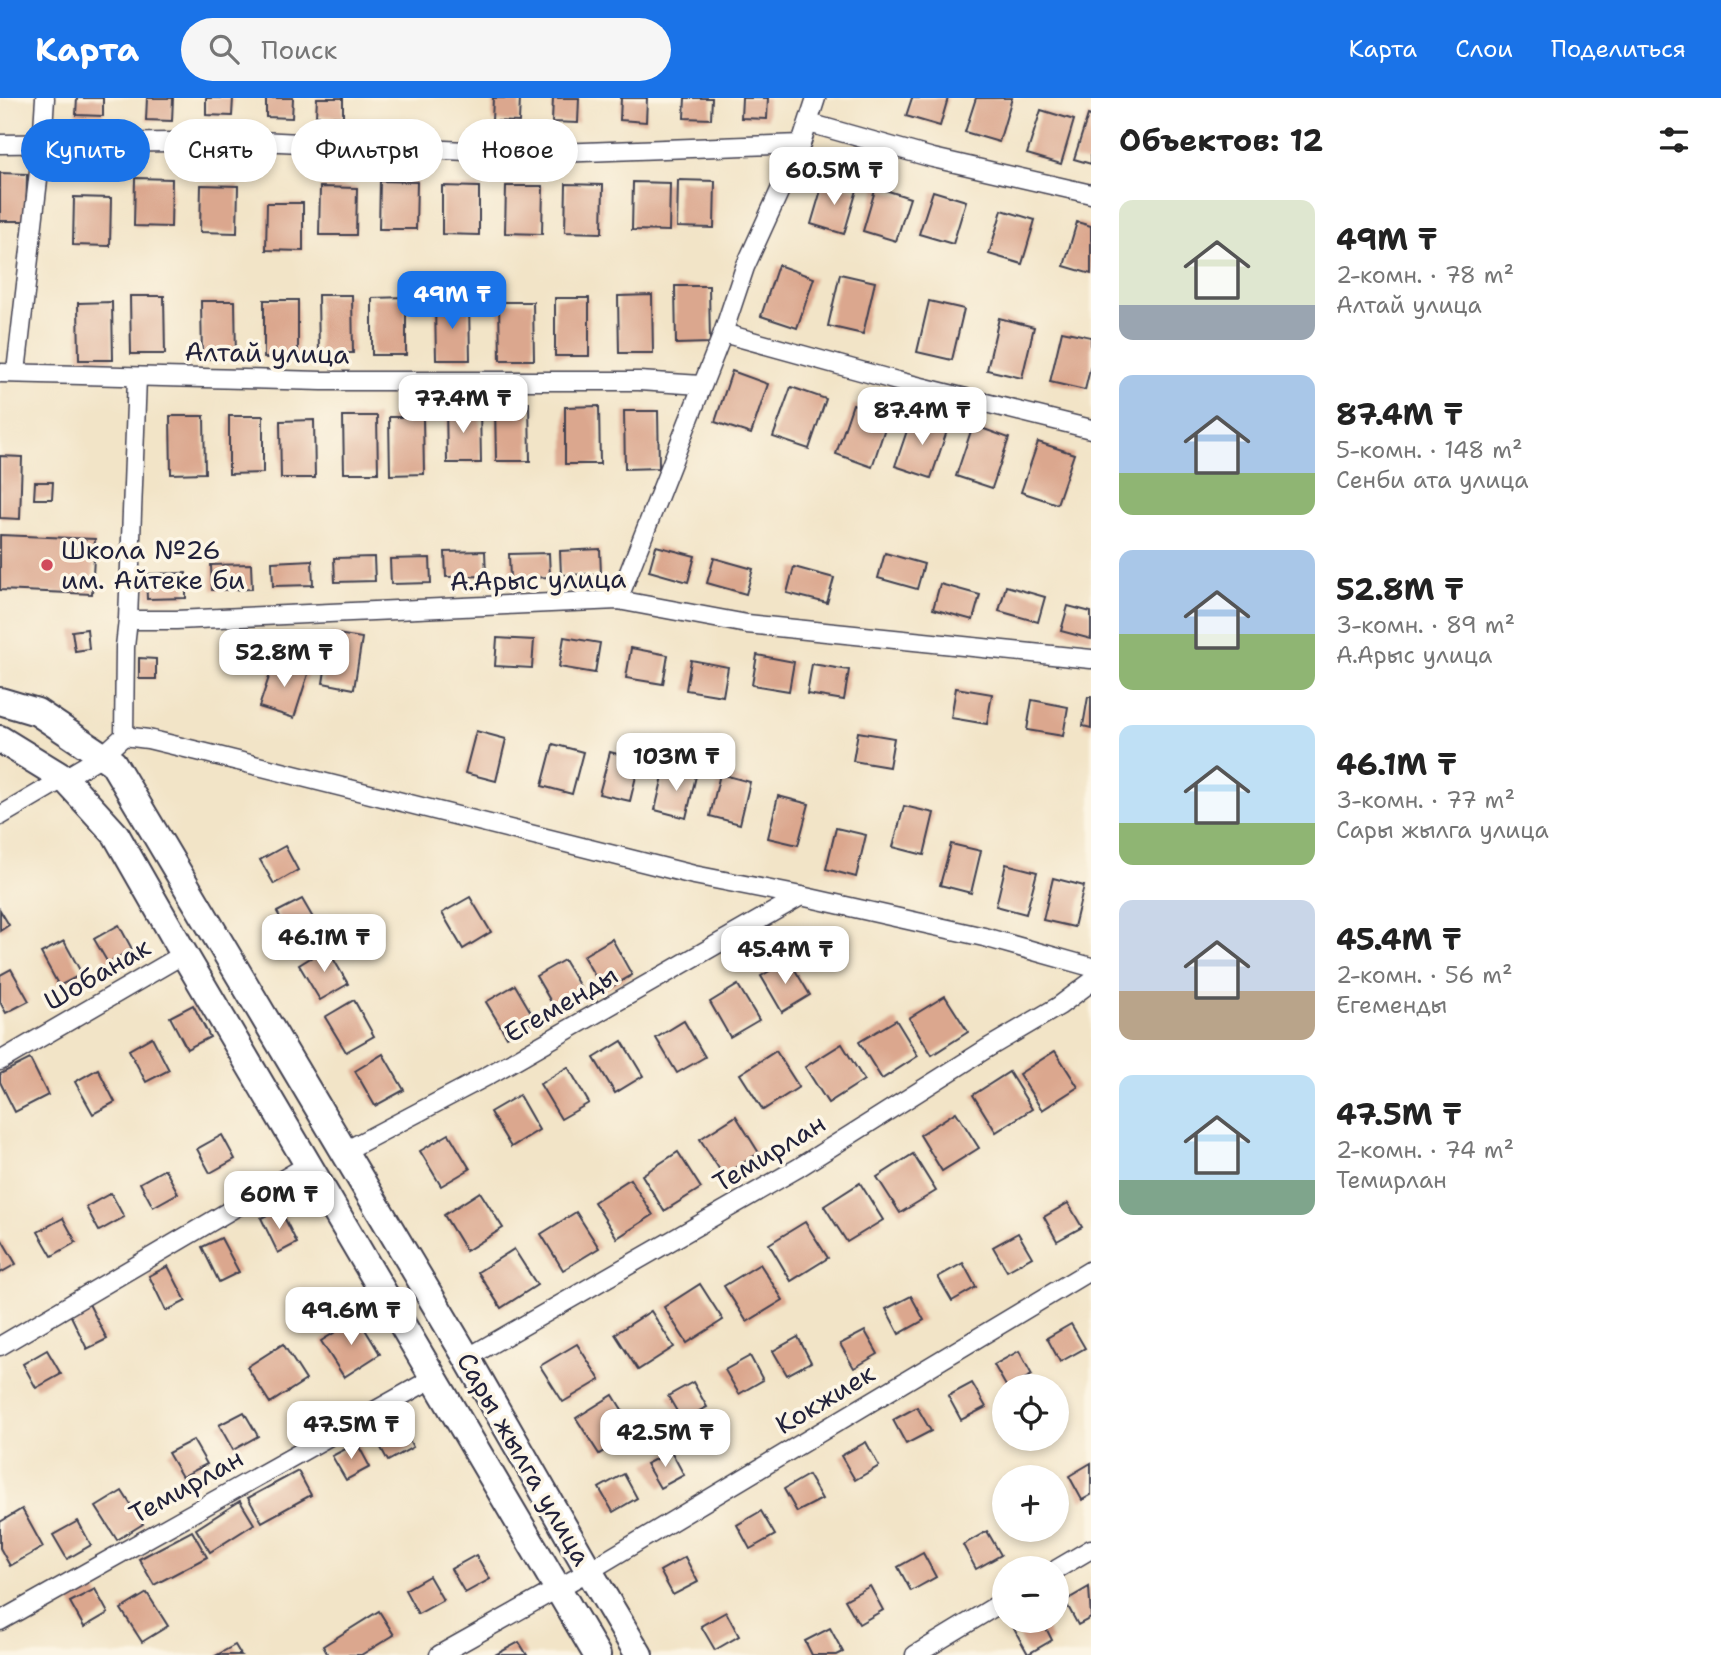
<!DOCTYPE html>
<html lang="ru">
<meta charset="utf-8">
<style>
:root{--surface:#fff;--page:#f6f6f6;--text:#222;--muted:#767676;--accent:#1a73e8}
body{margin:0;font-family:"Shantell Sans",sans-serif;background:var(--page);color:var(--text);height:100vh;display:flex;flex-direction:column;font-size:26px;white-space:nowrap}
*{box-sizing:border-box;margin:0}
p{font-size:23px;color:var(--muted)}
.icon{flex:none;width:38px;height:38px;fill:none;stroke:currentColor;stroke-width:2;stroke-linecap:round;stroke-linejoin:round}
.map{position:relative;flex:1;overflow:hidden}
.sheet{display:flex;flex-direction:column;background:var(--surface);width:630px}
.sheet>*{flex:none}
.hud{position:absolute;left:21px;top:21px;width:665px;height:63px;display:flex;gap:14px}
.fabs{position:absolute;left:992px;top:1276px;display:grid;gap:14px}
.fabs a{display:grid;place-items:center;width:77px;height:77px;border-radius:50%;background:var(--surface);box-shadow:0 4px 10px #0003;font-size:35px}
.price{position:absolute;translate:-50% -60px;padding:0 16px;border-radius:14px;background:#fff;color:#222;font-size:23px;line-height:46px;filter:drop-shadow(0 2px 4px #0008)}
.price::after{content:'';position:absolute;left:50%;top:42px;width:21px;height:16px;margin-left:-10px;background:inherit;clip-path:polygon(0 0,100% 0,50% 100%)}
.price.on{background:var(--accent);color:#fff}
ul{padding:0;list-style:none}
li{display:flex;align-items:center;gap:21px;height:175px;padding:0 28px}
li span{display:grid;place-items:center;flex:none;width:196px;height:140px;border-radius:14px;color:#555}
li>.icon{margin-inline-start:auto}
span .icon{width:84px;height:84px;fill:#fffc;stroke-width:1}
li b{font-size:30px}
h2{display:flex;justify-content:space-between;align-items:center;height:84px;padding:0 28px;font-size:30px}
.chip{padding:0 24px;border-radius:32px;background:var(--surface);box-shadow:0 4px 10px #0003;font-size:24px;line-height:63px}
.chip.on{background:var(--accent);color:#fff}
header{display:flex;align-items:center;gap:42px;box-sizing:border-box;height:98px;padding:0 35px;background:var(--accent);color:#fff}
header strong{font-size:33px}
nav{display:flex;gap:38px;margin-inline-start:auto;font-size:24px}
.search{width:490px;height:63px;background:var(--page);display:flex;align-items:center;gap:18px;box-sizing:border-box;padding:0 24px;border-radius:38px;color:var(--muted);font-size:26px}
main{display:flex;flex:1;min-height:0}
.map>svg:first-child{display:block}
.building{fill:#dba78e}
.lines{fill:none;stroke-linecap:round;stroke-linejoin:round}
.street-casing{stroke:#413f50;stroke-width:21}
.secondary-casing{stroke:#413f50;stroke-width:30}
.street{stroke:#fff;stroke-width:18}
.secondary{stroke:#fff;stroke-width:26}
.poi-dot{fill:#d1495b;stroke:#fcf5e5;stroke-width:2.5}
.labels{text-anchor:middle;stroke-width:7;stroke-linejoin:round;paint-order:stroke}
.street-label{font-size:26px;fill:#22223b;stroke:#fcf5e5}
.poi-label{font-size:26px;fill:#22223b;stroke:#fcf5e5;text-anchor:start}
</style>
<header>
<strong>Карта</strong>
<div class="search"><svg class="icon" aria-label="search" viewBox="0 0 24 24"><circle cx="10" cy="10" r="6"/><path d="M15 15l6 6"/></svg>Поиск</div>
<nav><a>Карта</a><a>Слои</a><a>Поделиться</a></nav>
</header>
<main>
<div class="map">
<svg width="1091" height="1557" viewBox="0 0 1091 1557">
<rect width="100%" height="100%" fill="#fcf5e5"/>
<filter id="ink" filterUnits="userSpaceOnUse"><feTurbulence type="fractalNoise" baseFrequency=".0143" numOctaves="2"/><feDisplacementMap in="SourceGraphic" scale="14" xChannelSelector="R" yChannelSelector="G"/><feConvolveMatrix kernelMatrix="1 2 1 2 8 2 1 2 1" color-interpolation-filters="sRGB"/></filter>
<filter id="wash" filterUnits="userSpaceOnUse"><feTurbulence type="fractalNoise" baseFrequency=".00686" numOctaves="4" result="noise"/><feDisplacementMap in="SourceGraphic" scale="28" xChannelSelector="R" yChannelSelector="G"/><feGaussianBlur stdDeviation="1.57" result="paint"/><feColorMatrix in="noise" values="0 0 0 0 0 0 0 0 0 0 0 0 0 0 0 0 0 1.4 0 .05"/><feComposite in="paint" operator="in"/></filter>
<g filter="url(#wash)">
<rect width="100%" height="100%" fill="#f2e4c7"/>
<g id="blocks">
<g class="building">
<path d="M77,0H103V18L76,17Z"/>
<path d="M147,0H173L172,23L146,22Z"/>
<path d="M206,0H233L232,18L206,17Z"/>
<path d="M266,0H293L292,20L266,19Z"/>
<path d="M317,0H343V19L316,18Z"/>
<path d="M493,0H520L519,24L492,23Z"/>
<path d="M553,0H579L578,25L552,24Z"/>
<path d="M621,0H647L646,24L620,22Z"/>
<path d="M685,0H712L711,21L684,20Z"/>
<path d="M742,0H768L767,21L741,20Z"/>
<path d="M912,0H948L940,28L906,18Z"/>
<path d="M976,0H1012L999,44L965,34Z"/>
<path d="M1041,12L1074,22L1061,66L1027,56Z"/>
<path d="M1088,17L1091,18V66L1074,61Z"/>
<path d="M0,75L27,76L26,123H0Z"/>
<path d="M135,80L172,81L171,129L134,128Z"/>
<path d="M678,82L715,83L714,130L677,129Z"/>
<path d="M824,82L857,92L844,136L811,126Z"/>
<path d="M380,83L417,84L416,131H379Z"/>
<path d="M633,84L670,85L669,133L632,132Z"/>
<path d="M566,86L603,87L602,135L565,134Z"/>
<path d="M201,87L238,88L237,135L200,134Z"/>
<path d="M442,88L479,89V137L442,136Z"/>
<path d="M506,88H543L542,136L505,135Z"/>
<path d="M320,89L357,90L356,137H319Z"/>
<path d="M876,89L910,100L896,143L863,133Z"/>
<path d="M933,93L966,103L953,146L919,136Z"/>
<path d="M74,99L111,100L110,148L73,147Z"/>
<path d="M267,105H303V153L266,152Z"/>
<path d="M1002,112L1035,122L1022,166L989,156Z"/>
<path d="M1077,124L1091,128V176L1064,168Z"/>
<path d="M778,167L814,180L797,230L761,218Z"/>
<path d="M840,176L875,184L863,236L828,228Z"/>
<path d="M675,188H709L710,245L676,246Z"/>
<path d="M318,197H352L353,255H319Z"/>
<path d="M652,197L653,255H619L618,198Z"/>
<path d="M130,198H164L165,256H131Z"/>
<path d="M406,199V257H372V200Z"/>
<rect x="555" y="200" width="34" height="58"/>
<path d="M264,202H298V259L264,260Z"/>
<path d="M201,203H235L236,261H202Z"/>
<path d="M929,203L964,211L952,262L917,254Z"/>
<path d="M112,204L113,262H79L78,205Z"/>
<path d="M435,204H469L470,262H436Z"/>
<path d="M499,204H533L534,262H500Z"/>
<path d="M999,220L1034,229L1022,280L987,272Z"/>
<path d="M1062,233L1091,239V267L1085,292L1050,284Z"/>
<path d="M732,273L768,286L751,336L715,324Z"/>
<path d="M791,289L826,301L809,351L773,339Z"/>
<path d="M529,305L530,363H496L495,306Z"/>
<path d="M853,306L889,318L872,369L836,356Z"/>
<path d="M446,308H480L481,365H447Z"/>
<path d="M599,308L600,366H565V309Z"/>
<path d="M624,313H658L659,370L625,371Z"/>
<path d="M170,318H204L205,375L171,376Z"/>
<path d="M229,318H263V375L229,376Z"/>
<path d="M343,318H377L378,375H344Z"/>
<path d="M912,318L948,330L931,380L895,368Z"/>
<path d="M389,319H423L424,376L390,377Z"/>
<path d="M314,322L315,380H281L280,323Z"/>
<path d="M973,327L1009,340L992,390L956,378Z"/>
<path d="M1038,344L1074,356L1057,406L1021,394Z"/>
<path d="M0,358L22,359L20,421L0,420Z"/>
<path d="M35,384H53L52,401H34Z"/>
<path d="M0,437L95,441L92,496L0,492Z"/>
<path d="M656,448L695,458L688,484L649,473Z"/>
<path d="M600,451L601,476L561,477L560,453Z"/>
<path d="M485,453L486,478L446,479L445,454Z"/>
<path d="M549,455L550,479L510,481L509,456Z"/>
<path d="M885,455L924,466L917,491L878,480Z"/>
<path d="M374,459L375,483L335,484L334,460Z"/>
<path d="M430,460L431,485L391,486L390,461Z"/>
<path d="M714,460L753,471L746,496L707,485Z"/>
<path d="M312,462L313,487L273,488L272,464Z"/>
<path d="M251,466L252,491L212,492L211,467Z"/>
<path d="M794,469L834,480L827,505L787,495Z"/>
<path d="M186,475V500L147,501L146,476Z"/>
<path d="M940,486L980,497L973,522L933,511Z"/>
<path d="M1006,488L1045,499L1038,524L999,513Z"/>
<path d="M1068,508L1091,514V541L1061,533Z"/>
<path d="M87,531L89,551L75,553L72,533Z"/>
<path d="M331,535L362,540L354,591L323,585Z"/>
<path d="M564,539L600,545L595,575L559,569Z"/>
<path d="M497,540L534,542L532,570L495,568Z"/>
<path d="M631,550L668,557L663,586L626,580Z"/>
<path d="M757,557L794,564L789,593L752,587Z"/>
<path d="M139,560L156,561V581H139Z"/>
<path d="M275,561L309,573L294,620L259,609Z"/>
<path d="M691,562L728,569L723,598L686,592Z"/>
<path d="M812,566L849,572L844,602L807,596Z"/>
<path d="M956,590L992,596L987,626L951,620Z"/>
<path d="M1088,599H1091V630L1083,628Z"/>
<path d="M1032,602L1068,609L1063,638L1027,632Z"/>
<path d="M476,633L506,641L496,683L465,675Z"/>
<path d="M858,634L894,640L889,669L853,663Z"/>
<path d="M553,646L583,654L572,696L542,688Z"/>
<path d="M610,654L640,662L630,703L599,696Z"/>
<path d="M665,670L696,678L686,720L655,712Z"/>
<path d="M720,676L750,684L740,726L710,718Z"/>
<path d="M778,698L809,706L798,747L768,740Z"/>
<path d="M904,708L934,715L924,757L893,749Z"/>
<path d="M836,730L866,737L856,779L826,771Z"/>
<path d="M951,746L981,753L971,795L940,787Z"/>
<path d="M285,748L298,772L274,786L260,762Z"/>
<path d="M1006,766L1037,774L1026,816L996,808Z"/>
<path d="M1053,780L1084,788L1074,829L1043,822Z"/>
<path d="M470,799L491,834L463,851L442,815Z"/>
<path d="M302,801L316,825L291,838L277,814Z"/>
<path d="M0,812L9,827L0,833Z"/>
<path d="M119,827L132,851L108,865L94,841Z"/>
<path d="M612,841L632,877L604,893L583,858Z"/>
<path d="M64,843L82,876L59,888L41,855Z"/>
<path d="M327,850L348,886L320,902L299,867Z"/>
<path d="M564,862L585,897L557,914L536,878Z"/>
<path d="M789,862L810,897L782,914L761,878Z"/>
<path d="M11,871L29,903L6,915L0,904V877Z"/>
<path d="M515,887L536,923L507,939L486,904Z"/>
<path d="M738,887L759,922L730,939L710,904Z"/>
<path d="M945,898L968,934L932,957L909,920Z"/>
<path d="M354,902L374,938L346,954L325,919Z"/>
<path d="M193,907L210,939L187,951L170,919Z"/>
<path d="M896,922L918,958L882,981L859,944Z"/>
<path d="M684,923L705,959L677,975L656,940Z"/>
<path d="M152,939L169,972L146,984L129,952Z"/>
<path d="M622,943L643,978L615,995L594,960Z"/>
<path d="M842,946L864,982L828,1005L805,969Z"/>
<path d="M776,953L799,989L763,1012L740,976Z"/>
<path d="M1055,953L1078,989L1042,1012L1019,976Z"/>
<path d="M383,956L404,992L375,1008L355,973Z"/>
<path d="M30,961L48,997L15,1014L0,984V976Z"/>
<path d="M568,969L589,1005L561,1021L540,986Z"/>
<path d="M98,971L115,1004L93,1016L75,984Z"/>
<path d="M1009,974L1032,1011L996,1034L973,997Z"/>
<path d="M519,997L539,1032L511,1049L490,1014Z"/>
<path d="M956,1014L979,1050L942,1073L920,1037Z"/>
<path d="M736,1018L759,1055L723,1077L700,1041Z"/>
<path d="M449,1036L470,1071L441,1088L420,1053Z"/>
<path d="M222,1037L235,1061L210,1075L197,1051Z"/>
<path d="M678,1054L701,1090L664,1113L642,1077Z"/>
<path d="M913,1056L936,1093L900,1115L877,1079Z"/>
<path d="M165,1071L178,1095L153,1109L140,1085Z"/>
<path d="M630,1081L653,1117L617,1140L594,1104Z"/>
<path d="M860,1085L883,1122L847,1144L824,1108Z"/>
<path d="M480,1094L503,1130L466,1153L444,1117Z"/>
<path d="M111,1095L124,1119L99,1133L86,1109Z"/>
<path d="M1068,1105L1082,1129L1057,1143L1044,1119Z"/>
<path d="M280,1111L297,1145L278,1155L261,1120Z"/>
<path d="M576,1114L599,1150L563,1172L541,1136Z"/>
<path d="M63,1120L76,1144L52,1158L38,1134Z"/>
<path d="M805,1124L828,1160L791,1183L769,1146Z"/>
<path d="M1018,1135L1032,1159L1007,1173L993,1149Z"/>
<path d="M221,1140L239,1174L219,1184L202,1149Z"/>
<path d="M2,1142L16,1166L0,1175V1143Z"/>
<path d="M514,1151L537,1187L501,1210L478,1174Z"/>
<path d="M963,1165L976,1189L952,1203L938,1179Z"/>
<path d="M760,1166L783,1202L747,1224L724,1188Z"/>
<path d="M168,1168L186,1203L166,1213L149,1178Z"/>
<path d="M700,1186L723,1222L687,1245L664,1209Z"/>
<path d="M911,1198L924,1222L899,1236L886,1211Z"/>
<path d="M89,1206L107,1241L87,1251L70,1216Z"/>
<path d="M651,1213L674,1249L638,1272L615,1236Z"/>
<path d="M358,1220L380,1256L344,1279L321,1243Z"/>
<path d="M1071,1226L1085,1250L1060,1264L1047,1240Z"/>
<path d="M865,1233L878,1256L854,1270L840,1246Z"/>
<path d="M798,1239L811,1264L787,1277L773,1253Z"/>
<path d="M283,1246L306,1282L270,1305L247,1269Z"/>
<path d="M577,1246L600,1282L563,1304L540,1268Z"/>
<path d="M47,1252L61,1276L36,1290L23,1266Z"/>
<path d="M1019,1253L1032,1277L1012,1288H1006L994,1267Z"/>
<path d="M750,1258L763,1282L739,1296L725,1272Z"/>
<path d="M693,1284L707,1309L682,1322L668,1298Z"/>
<path d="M972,1285L986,1309L961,1322L948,1298Z"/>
<path d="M613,1297L635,1333L599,1356L576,1320Z"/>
<path d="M917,1309L931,1333L906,1346L893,1322Z"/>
<path d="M244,1314L258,1338L233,1352L219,1327Z"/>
<path d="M400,1325L413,1349L388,1363L375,1339Z"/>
<path d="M193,1342L207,1366L182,1379L168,1355Z"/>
<path d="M866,1344L879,1368L855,1382L841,1358Z"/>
<path d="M357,1345L370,1369L346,1382L332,1358Z"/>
<path d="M671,1353L684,1377L660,1390L646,1366Z"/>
<path d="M1091,1365V1397L1082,1402L1069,1378Z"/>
<path d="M298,1373L311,1397L262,1424L248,1400Z"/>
<path d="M624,1376L637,1400L613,1414L599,1390Z"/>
<path d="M808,1377L822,1401L797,1414L784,1391Z"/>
<path d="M122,1393L143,1426L117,1442L96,1409Z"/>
<path d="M240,1403L254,1426L210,1454L196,1431Z"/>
<path d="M22,1411L43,1449L10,1468L0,1450V1424Z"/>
<path d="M761,1413L775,1437L750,1451L737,1427Z"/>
<path d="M78,1423L91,1447L67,1461L53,1437Z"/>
<path d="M192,1433L207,1459L154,1487L139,1461Z"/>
<path d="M987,1433L1001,1457L976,1471L963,1447Z"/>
<path d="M923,1455L936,1479L911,1493L898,1469Z"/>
<path d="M476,1457L490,1481L465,1495L451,1471Z"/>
<path d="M685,1459L698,1484L673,1497L660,1473Z"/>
<path d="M429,1478L443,1502L418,1516L405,1492Z"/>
<path d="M870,1488L883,1512L859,1526L845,1502Z"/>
<path d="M1089,1489L1091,1520L1078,1527L1065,1503Z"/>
<path d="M95,1491L108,1515L84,1529L70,1504Z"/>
<path d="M147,1495L168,1528L142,1544L121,1511Z"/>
<path d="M379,1513L394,1537L361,1557H328L323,1548Z"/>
<path d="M726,1514L739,1538L715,1552L701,1528Z"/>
<path d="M1030,1522H1042L1052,1542L1028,1556L1014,1531Z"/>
<path d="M830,1530L843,1554L837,1557H812L805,1543Z"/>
<path d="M519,1544L527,1557H495Z"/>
<path d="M235,1547L241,1557H217Z"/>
</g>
</g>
</g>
<g filter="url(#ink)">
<use href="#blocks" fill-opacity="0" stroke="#413f50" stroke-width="2"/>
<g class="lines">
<g class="street-casing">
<g id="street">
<path d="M809,25L933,60L1091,96"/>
<path d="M0,46L259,43L530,56L801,46"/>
<path d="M723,235L897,283L1091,331"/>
<path d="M16,274L42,47L45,0"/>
<path d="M0,275L322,283H639L701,287"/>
<path d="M618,502L723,235L745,169L801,46L816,0"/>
<path d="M128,522L137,279"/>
<path d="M124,638L148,641L206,655L694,777L801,798L984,839L1091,869"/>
<path d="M0,718L102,658L124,638L125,549L128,522H176L618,502L747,526L1091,561"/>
<path d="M0,963L184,856"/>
<path d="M343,1054L489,977L801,798"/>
<path d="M0,1248L309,1066"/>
<path d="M467,1260L798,1070L986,951L1059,908L1091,884"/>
<path d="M1057,1471L1091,1451"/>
<path d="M0,1523L435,1279"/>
<path d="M439,1557L589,1473L1091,1172"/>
<path d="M915,1557L1004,1503"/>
</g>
</g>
<g class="secondary-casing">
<g id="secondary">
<path d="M0,603L37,614L113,665L467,1260L589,1473L639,1557"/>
<path d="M0,641L65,681L116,737L184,856L597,1557"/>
</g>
</g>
<use href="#street" class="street"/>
<use href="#secondary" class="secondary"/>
</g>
</g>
<circle class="poi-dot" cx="47" cy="467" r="7"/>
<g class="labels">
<g class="street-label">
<text transform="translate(267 255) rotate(1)" y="9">Алтай улица</text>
<text transform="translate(538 482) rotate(-1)" y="9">А.Арыс улица</text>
<text transform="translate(97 876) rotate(-30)" y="9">Шобанак</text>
<text transform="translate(561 906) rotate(-30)" y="9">Егеменды</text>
<text transform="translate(769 1055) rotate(-31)" y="9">Темирлан</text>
<text transform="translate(825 1301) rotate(-31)" y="9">Кокжиек</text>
<text transform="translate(524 1361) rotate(60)" y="9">Сары жылга улица</text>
<text transform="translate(186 1388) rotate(-29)" y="9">Темирлан</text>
</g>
<g class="poi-label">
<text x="61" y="461">Школа №26<tspan x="61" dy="30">им. Айтеке би</tspan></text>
</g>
</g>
</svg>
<div class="fabs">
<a><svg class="icon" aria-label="locate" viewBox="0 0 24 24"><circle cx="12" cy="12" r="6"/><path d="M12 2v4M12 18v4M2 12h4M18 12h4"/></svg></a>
<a>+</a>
<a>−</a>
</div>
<b class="price" style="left:834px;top:109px">60.5M ₸</b>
<b class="price on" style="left:452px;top:233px">49M ₸</b>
<b class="price" style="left:463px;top:337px">77.4M ₸</b>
<b class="price" style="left:922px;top:349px">87.4M ₸</b>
<b class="price" style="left:284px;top:591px">52.8M ₸</b>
<b class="price" style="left:676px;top:695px">103M ₸</b>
<b class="price" style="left:324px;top:876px">46.1M ₸</b>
<b class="price" style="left:785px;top:888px">45.4M ₸</b>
<b class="price" style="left:279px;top:1133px">60M ₸</b>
<b class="price" style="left:351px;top:1249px">49.6M ₸</b>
<b class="price" style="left:351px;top:1363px">47.5M ₸</b>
<b class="price" style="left:665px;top:1371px">42.5M ₸</b>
<div class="hud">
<a class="chip on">Купить</a>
<a class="chip">Снять</a>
<a class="chip">Фильтры</a>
<a class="chip">Новое</a>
</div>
</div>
<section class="sheet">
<h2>Объектов: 12<svg class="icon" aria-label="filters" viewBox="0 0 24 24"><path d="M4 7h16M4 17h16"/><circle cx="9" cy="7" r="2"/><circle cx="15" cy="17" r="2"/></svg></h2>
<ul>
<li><span style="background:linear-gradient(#dfe7d0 75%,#9aa5b1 0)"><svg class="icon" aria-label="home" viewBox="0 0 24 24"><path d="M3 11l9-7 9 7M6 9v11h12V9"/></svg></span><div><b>49M ₸</b><p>2-комн. · 78 m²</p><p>Алтай улица</p></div></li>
<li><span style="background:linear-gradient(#a9c7e8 70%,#8fb573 0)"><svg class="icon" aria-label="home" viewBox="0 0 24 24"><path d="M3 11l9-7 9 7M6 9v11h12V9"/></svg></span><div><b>87.4M ₸</b><p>5-комн. · 148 m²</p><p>Сенби ата улица</p></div></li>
<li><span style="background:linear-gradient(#a9c7e8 60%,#8fb573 0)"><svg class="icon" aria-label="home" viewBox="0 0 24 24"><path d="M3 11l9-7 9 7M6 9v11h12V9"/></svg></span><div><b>52.8M ₸</b><p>3-комн. · 89 m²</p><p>А.Арыс улица</p></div></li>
<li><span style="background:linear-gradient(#bfe0f5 70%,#8fb573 0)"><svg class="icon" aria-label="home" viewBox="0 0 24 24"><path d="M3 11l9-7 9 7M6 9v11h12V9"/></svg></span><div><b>46.1M ₸</b><p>3-комн. · 77 m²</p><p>Сары жылга улица</p></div></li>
<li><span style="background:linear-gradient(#c9d6e8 65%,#b9a48a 0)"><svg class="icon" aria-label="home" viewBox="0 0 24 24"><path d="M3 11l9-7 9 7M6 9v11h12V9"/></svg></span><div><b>45.4M ₸</b><p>2-комн. · 56 m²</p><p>Егеменды</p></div></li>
<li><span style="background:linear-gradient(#bfe0f5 75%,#7fa58c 0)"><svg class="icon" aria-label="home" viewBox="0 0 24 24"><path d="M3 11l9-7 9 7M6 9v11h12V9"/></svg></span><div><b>47.5M ₸</b><p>2-комн. · 74 m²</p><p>Темирлан</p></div></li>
</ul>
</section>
</main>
